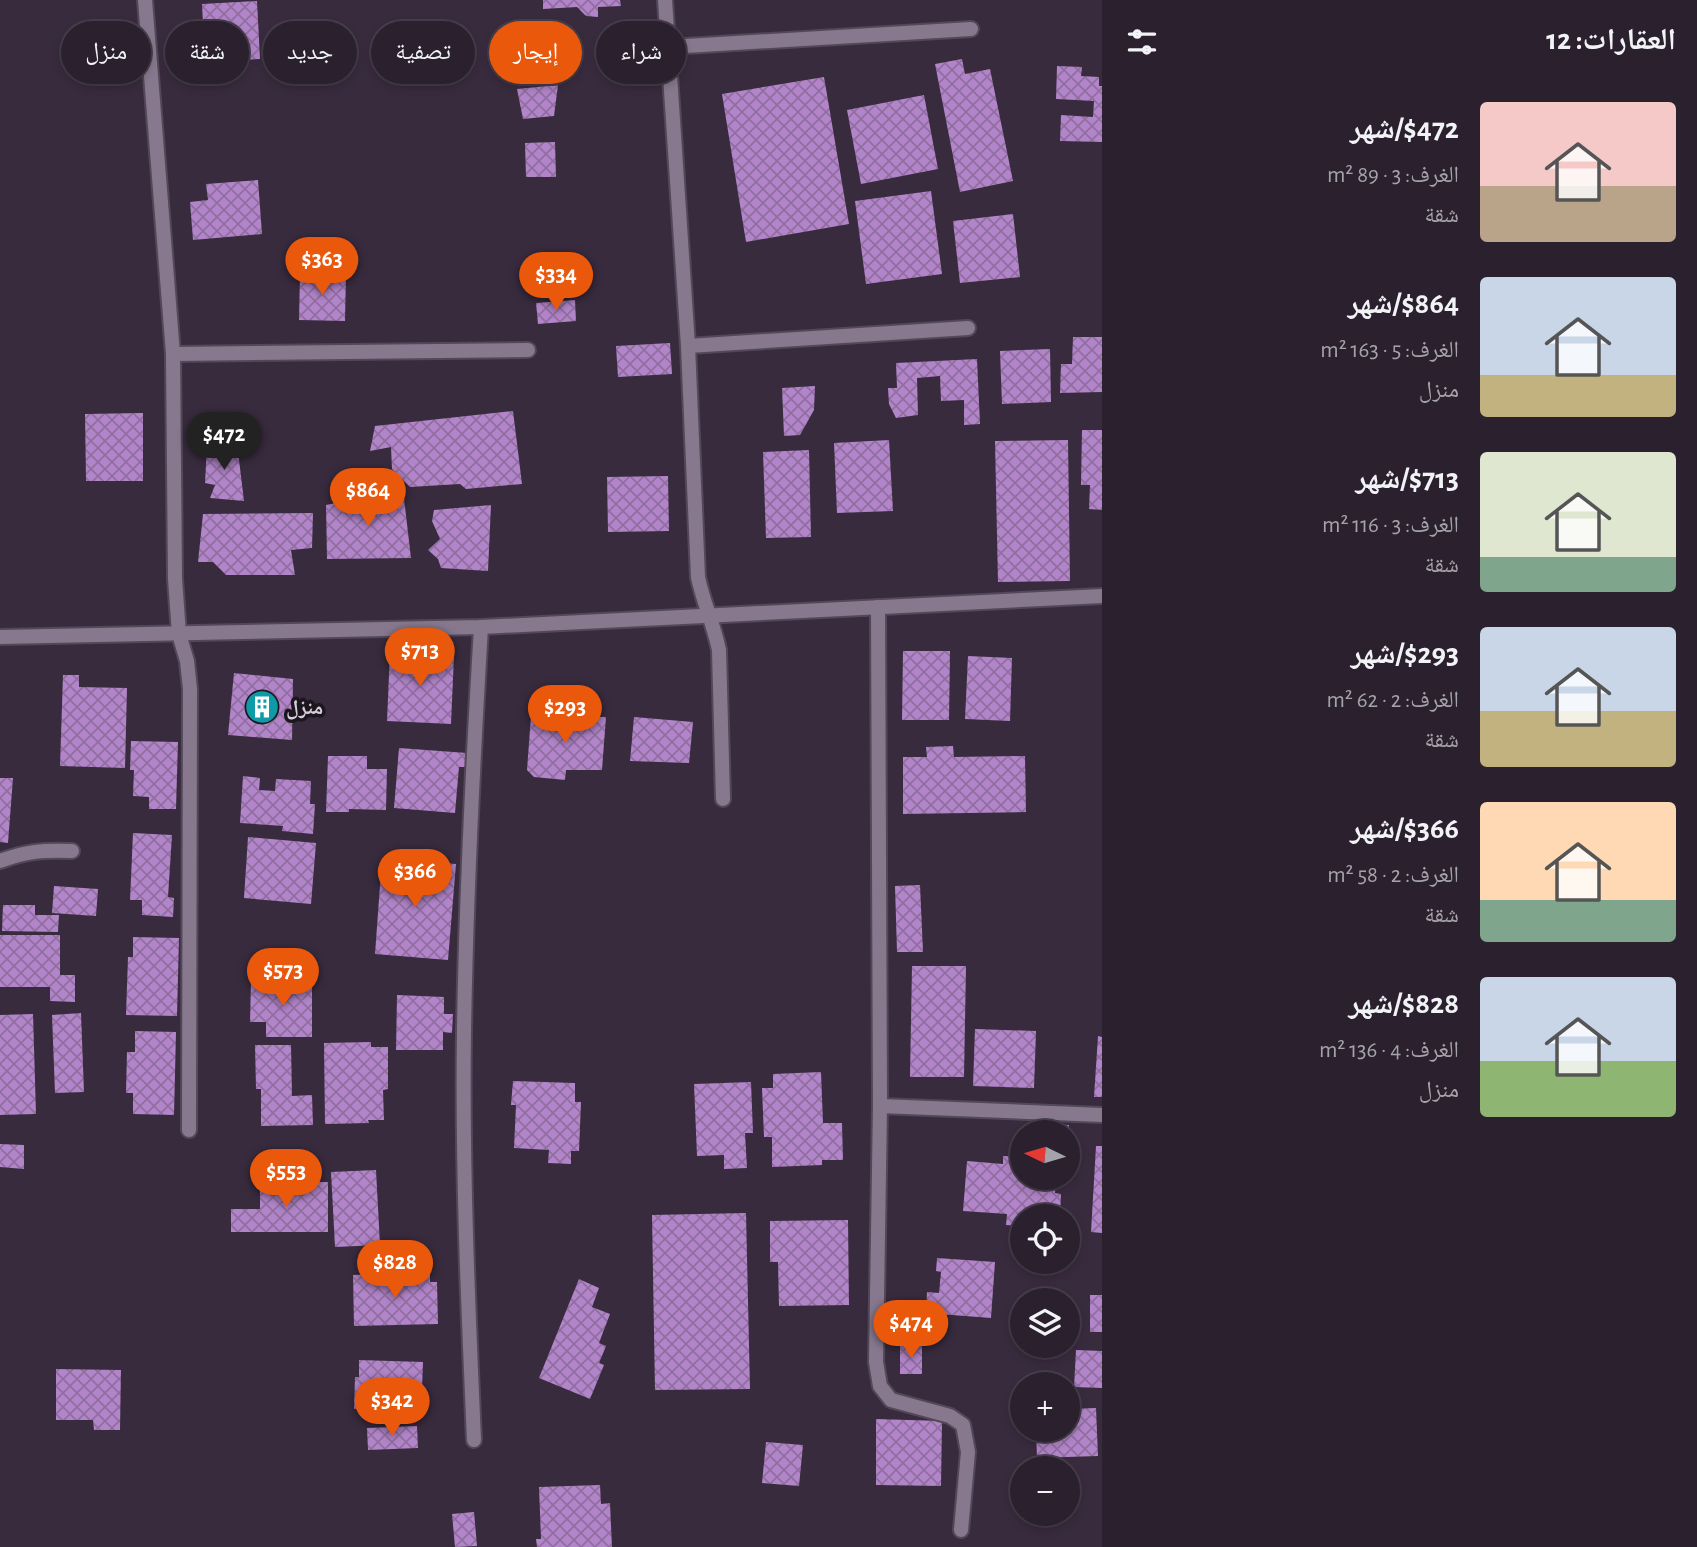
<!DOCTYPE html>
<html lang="ar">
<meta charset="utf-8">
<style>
:root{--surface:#2a202e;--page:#362d3a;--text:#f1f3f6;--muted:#a5a3aa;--line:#463e4a;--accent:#ea580c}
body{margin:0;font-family:"Alegreya Sans","Noto Naskh Arabic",sans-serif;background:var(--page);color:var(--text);direction:rtl;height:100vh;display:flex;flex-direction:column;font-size:26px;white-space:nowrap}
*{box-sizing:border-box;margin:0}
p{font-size:23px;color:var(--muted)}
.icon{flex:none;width:38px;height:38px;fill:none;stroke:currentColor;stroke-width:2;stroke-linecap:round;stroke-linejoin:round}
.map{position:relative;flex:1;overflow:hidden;direction:ltr}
.details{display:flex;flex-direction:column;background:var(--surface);width:595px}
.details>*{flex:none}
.hud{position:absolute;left:21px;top:21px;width:665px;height:63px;direction:rtl;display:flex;gap:14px}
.needle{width:46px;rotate:275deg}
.tools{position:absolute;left:1010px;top:1120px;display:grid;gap:14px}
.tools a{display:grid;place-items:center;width:70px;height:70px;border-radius:50%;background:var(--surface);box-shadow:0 4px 10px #0003,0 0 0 2px var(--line);font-size:35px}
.price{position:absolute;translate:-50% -60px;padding:0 16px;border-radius:24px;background:var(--accent);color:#fff;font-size:23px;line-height:46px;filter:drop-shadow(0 2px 4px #0008)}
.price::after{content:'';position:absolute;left:50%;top:42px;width:21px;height:16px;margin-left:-10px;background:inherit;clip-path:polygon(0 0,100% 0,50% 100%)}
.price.on{background:#222;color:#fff}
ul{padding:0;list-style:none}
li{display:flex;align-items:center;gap:21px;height:175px;padding:0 21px}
li span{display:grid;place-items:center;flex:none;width:196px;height:140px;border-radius:7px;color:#555}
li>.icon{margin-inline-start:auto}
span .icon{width:84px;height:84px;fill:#fffc;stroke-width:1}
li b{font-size:30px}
h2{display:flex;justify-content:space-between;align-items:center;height:84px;padding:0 21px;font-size:30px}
.chip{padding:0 24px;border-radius:32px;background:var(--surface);box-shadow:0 4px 10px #0003,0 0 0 2px var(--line);font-size:24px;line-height:63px}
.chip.on{background:var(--accent);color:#fff}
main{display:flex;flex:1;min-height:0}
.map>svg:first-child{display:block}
.building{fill:url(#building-cross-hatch)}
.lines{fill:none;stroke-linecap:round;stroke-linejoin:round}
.minor-casing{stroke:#524858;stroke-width:18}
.minor{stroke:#87788e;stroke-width:14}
.labels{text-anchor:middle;stroke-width:7;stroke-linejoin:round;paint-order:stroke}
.poi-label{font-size:21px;font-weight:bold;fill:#d6cfdb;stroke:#1c161f;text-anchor:start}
</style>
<main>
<section class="details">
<h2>العقارات: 12<svg class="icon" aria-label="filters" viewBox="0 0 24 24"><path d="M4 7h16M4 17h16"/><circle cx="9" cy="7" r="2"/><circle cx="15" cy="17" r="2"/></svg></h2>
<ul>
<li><span style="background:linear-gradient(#f6c9c9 60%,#b9a48a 0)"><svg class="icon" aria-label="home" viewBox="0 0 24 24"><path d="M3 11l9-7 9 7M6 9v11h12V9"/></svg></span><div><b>$472/شهر</b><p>الغرف: 3 · 89 m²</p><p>شقة</p></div></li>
<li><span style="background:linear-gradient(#c9d6e8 70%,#c2b280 0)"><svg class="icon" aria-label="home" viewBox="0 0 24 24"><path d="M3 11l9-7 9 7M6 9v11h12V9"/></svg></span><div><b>$864/شهر</b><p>الغرف: 5 · 163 m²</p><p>منزل</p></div></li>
<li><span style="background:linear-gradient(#dfe7d0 75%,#7fa58c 0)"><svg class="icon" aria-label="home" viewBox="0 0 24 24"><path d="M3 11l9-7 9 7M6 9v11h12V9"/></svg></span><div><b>$713/شهر</b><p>الغرف: 3 · 116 m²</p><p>شقة</p></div></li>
<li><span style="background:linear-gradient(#c9d6e8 60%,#c2b280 0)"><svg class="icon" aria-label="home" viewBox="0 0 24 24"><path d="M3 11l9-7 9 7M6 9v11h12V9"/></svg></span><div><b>$293/شهر</b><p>الغرف: 2 · 62 m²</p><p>شقة</p></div></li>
<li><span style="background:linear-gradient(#ffd9b3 70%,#7fa58c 0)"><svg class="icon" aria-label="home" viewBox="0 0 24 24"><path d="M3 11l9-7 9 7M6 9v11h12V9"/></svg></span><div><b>$366/شهر</b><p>الغرف: 2 · 58 m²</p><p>شقة</p></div></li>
<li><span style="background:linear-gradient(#c9d6e8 60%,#8fb573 0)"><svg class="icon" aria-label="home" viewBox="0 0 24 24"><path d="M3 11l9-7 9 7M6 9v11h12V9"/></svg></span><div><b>$828/شهر</b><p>الغرف: 4 · 136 m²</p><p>منزل</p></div></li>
</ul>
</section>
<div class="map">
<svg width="1102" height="1547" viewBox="0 0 1102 1547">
<defs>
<pattern id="building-cross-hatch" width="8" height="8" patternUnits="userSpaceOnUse" patternTransform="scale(1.75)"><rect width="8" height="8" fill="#b284c9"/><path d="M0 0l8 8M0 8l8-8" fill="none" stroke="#906fa0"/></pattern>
</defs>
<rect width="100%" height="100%" fill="#382b3e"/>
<g class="building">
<path d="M543,0H620L621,6L598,7V17L586,16L577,7L543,9Z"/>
<path d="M257,1L260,59L218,61L217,43L204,44L202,4Z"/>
<path d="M962,59L965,74L990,69L1013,181L960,192L935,64Z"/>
<path d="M1057,66L1082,67L1081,76L1099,77V86H1102V142L1060,141L1061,115L1093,117L1094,101L1056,99Z"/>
<path d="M824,77L849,224L746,242L722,94Z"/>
<path d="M558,85L554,116L523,119L517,89Z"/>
<path d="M924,95L938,169L861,184L847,110Z"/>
<path d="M555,142L556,177H526L525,143Z"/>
<path d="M258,180L262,234L193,240L190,202L208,200L206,184Z"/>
<path d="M931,191L942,274L866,284L855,201Z"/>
<path d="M1013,214L1020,277L960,283L953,221Z"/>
<path d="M537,260L572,261L571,279L537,278Z"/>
<path d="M300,273L346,274L345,321L299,320Z"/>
<path d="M575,300L576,321L538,324L536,303Z"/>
<path d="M1073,337H1102V392L1060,393L1061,364H1072Z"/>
<path d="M670,343L672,374L618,377L616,346Z"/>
<path d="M1050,349L1051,402L1002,404L1000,351Z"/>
<path d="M977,359L980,424L964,425V400L941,401L940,376L917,378L918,415L896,418L889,404L888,388H897L896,363Z"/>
<path d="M815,386L814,410L800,435L784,436L782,388Z"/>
<path d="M513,411L522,484L466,489L460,484L410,487L392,469L391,447L370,451L375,426Z"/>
<path d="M143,413V481H86L85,414Z"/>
<path d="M1082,430H1102V510L1089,509L1090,485H1081Z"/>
<path d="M889,440L893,511L837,513L834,443Z"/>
<path d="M1068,440L1070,581L998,582L995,441Z"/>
<path d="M237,443L244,501L210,498L215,485L205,483L207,446Z"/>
<path d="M809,450L811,537L766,538L763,452Z"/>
<path d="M668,476L669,531L608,532L607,477Z"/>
<path d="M403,490L411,558L327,559L326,505Z"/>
<path d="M491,505L488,571L441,568L438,559L428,550L440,539L432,521L434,510Z"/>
<path d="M313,513L312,548L291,550L295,575H226L213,562H198L203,514Z"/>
<path d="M903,651H950L949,720H902Z"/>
<path d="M390,652L454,656L451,724L387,721Z"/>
<path d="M968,656L1012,658L1010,721L965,719Z"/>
<path d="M234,673L293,679L292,740L228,735Z"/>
<path d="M63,675H79V687L127,688L125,768L60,766Z"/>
<path d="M531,716L606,717L602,770H566L565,780L534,777L527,770Z"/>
<path d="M634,717L693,722L689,763L630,761Z"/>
<path d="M131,741L178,742L176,809H149V797L133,796L134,770H130Z"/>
<path d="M953,746L954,757L1025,756L1026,812L903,814V757H927L926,747Z"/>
<path d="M399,748L467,753L465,767H459L455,813L394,808Z"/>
<path d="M328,756H367V769H387L386,810L349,809V812H326Z"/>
<path d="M243,776L260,778L259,790L275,791L276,779L311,781L310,804H315L313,834L282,831L283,826L240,823Z"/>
<path d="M0,778H13L8,843L0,842Z"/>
<path d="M133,833L172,835L168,897L174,898L173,917L142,915V900H130Z"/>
<path d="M248,837L316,843L311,904L244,898Z"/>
<path d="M382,858L456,864L448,960L375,954Z"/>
<path d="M920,885L923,952H897L895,886Z"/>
<path d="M54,886L98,889L96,916L52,913Z"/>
<path d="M3,905H35V915H59L58,932L2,931Z"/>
<path d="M0,935H60V975H75V1002L50,1001V987H0Z"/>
<path d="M133,937L179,938L177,1016L126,1015L128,957H133Z"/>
<path d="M912,966H966L964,1077H910Z"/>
<path d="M251,981H312V1037H266V1022H250Z"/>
<path d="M397,995L444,997V1014H453L452,1033L443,1032V1050H396Z"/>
<path d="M81,1013L84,1092L55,1093L52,1015Z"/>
<path d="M33,1014L36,1114L0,1115V1015Z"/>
<path d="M975,1029L1036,1031L1034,1088L973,1086Z"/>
<path d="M135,1031L176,1032L174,1115L133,1114V1093H126L127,1052H135Z"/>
<path d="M1098,1036L1102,1037V1097H1094Z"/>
<path d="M371,1042V1047H388V1089L383,1090L384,1120H368L369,1123L325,1124L324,1043Z"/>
<path d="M255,1045H291L292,1096L312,1095L313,1125L261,1126V1089H256Z"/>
<path d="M821,1072L823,1123H842L843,1160H822V1165L772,1167V1137H764L762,1088H773V1074Z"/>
<path d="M513,1081L575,1083V1102H581L579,1151H571V1164L548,1163L549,1150L514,1148L516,1105H511Z"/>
<path d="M751,1082L753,1133H745L747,1168L724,1169V1155L697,1156L694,1084Z"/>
<path d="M1045,1124L1069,1125V1132H1044Z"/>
<path d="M0,1144L24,1145V1169L0,1167Z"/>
<path d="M1096,1146H1102V1233L1091,1232Z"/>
<path d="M1003,1156L1022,1157V1178H1056L1055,1193L1061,1194L1060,1216H1022V1226L1006,1225L1007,1214L963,1211L967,1161L1003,1164Z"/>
<path d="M376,1170L380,1245L335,1247L331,1172Z"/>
<path d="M260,1182H328V1232H231V1209H260Z"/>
<path d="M746,1213L750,1389L655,1390L652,1215Z"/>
<path d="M848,1220L849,1305L779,1306L778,1262H770V1221Z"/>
<path d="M937,1258L995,1262L991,1318L926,1313L927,1292L939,1293L941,1272L936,1271Z"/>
<path d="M430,1272V1282H437L438,1324L354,1326L353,1275Z"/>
<path d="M579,1279L599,1288L592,1307L610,1314L599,1343L606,1346L599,1363L604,1365L590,1399L539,1378Z"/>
<rect x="1090" y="1295" width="12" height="37"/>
<rect x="900" y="1345" width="22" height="29"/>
<path d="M1076,1350L1102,1351V1388L1074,1387Z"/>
<path d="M359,1360L423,1362L422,1390H418V1409L402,1408V1423H377V1409H354L355,1377H359Z"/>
<path d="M56,1369L121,1370L120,1430H94L93,1420H56Z"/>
<path d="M1096,1408L1098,1456L1037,1458L1036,1430H1068V1409Z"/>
<path d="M876,1419L942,1421L941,1486L876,1485Z"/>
<path d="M417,1426L418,1448L368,1450L367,1428Z"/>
<path d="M766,1442L803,1445L799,1486L762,1483Z"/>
<path d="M600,1485L601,1504L610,1503L612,1547H537L536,1539H541L539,1487Z"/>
<path d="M474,1512L477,1546L455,1547L452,1514Z"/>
</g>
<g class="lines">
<g class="minor-casing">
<g id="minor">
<path d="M145,0L173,354L175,579L179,634L187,661L190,689L189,1130"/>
<path d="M665,0L688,346L698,577C703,602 714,625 719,650L723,799"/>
<path d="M669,47L971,29"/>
<path d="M688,346L968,328"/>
<path d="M173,354L528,350"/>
<path d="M878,607L880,1106L876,1362L880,1386L891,1400L950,1416L963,1425L968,1452L961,1530"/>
<path d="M0,637L481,627L1102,596"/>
<path d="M0,861C28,851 42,850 72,851"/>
<path d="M880,1106L1102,1115"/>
<path d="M474,1440C468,1304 462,1167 464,1031C466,896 473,761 481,627"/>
</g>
</g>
<use href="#minor" class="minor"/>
</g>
<defs>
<g id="building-disc" transform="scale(1.75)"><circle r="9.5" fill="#0f9aa8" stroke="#1c161f"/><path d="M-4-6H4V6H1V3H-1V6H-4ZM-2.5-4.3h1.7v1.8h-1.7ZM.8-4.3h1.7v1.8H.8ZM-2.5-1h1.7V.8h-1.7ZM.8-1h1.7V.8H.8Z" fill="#fff"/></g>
</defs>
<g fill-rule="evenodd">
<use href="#building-disc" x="262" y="707"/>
</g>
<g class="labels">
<g class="poi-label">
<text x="286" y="714">منزل</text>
</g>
</g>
</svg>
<div class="tools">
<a><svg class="needle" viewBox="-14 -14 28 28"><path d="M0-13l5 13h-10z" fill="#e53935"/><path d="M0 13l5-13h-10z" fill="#a5a3aa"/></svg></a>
<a><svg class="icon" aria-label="locate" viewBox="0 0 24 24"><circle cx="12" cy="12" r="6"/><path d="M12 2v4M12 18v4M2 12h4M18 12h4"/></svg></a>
<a><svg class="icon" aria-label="layers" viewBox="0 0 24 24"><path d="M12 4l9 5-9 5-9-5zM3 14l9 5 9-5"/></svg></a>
<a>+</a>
<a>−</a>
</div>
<b class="price" style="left:322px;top:297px">$363</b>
<b class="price" style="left:556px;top:312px">$334</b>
<b class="price on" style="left:224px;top:472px">$472</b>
<b class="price" style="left:368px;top:528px">$864</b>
<b class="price" style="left:420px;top:688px">$713</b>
<b class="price" style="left:565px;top:745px">$293</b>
<b class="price" style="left:415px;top:909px">$366</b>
<b class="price" style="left:283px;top:1008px">$573</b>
<b class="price" style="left:286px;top:1209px">$553</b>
<b class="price" style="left:395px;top:1300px">$828</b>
<b class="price" style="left:911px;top:1360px">$474</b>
<b class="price" style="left:392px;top:1438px">$342</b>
<div class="hud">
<a class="chip">شراء</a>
<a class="chip on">إيجار</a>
<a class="chip">تصفية</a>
<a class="chip">جديد</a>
<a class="chip">شقة</a>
<a class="chip">منزل</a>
</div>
</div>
</main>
